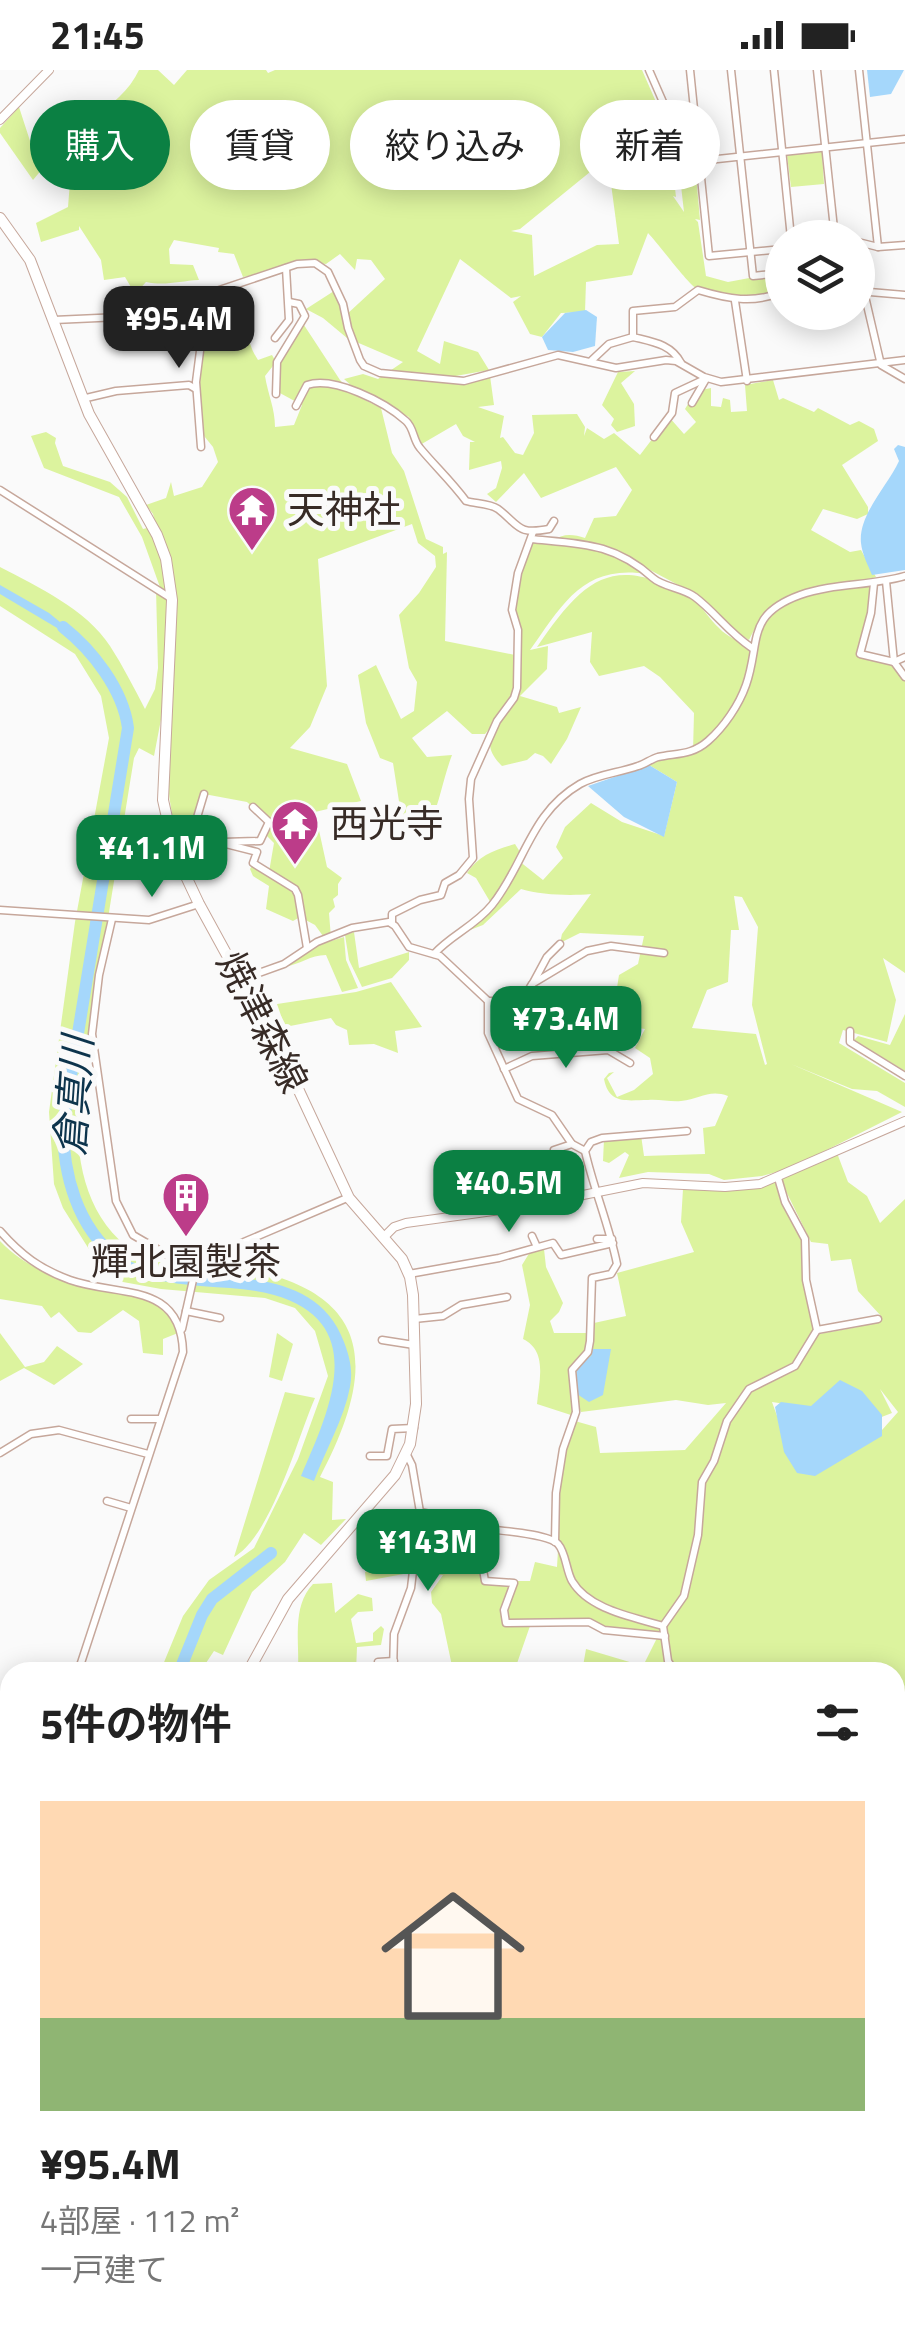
<!DOCTYPE html>
<html lang="ja">
<meta charset="utf-8">
<style>
:root{--surface:#fff;--page:#f6f6f6;--text:#222;--muted:#767676;--line:#e0e0e0;--accent:#0b8043}
body{margin:0;font-family:"Titillium Web","Noto Sans JP",sans-serif;background:var(--page);color:var(--text);height:100vh;display:flex;flex-direction:column;font-size:38px;white-space:nowrap}
*{box-sizing:border-box;margin:0}
p{font-size:32px;color:var(--muted)}
.icon{flex:none;width:55px;height:55px;fill:none;stroke:currentColor;stroke-width:2;stroke-linecap:round;stroke-linejoin:round}
.map{position:relative;flex:1;overflow:hidden}
.sheet{position:absolute;left:0px;top:1592px;width:905px;height:672px;display:flex;flex-direction:column;background:var(--surface);border-radius:30px 30px 0 0;box-shadow:0 5px 25px #0003}
.sheet>*{flex:none}
.banner{position:absolute;left:30px;top:30px;width:845px;height:90px;display:flex;gap:20px}
.tools{position:absolute;left:765px;top:150px;display:grid;gap:20px}
.tools a{display:grid;place-items:center;width:110px;height:110px;border-radius:50%;background:var(--surface);box-shadow:0 5px 25px #0003;font-size:50px}
.price{position:absolute;translate:-50% -85px;padding:0 22px;border-radius:20px;background:var(--accent);color:#fff;font-size:32px;line-height:65px;filter:drop-shadow(0 2px 5px #0008)}
.price::after{content:'';position:absolute;left:50%;top:60px;width:30px;height:22px;margin-left:-15px;background:inherit;clip-path:polygon(0 0,100% 0,50% 100%)}
.price.active{background:#222;color:#fff}
ul{padding:0;list-style:none}
li{display:grid;align-content:center;gap:20px;height:530px;padding:0 40px}
li+li{border-top:2px solid var(--line)}
li span{display:grid;place-items:center;height:310px;border-radius:0px;color:#555}
li>.icon{margin-inline-start:auto}
span .icon{width:180px;height:180px;fill:#fffc;stroke-width:1}
li b{font-size:42px}
h2{display:flex;justify-content:space-between;align-items:center;height:120px;padding:0 40px;font-size:42px}
.chip{padding:0 35px;border-radius:45px;background:var(--surface);box-shadow:0 5px 25px #0003;font-size:35px;line-height:90px}
.chip.active{background:var(--accent);color:#fff}
.status{display:flex;justify-content:space-between;align-items:center;height:70px;padding:0 50px;background:var(--surface);direction:ltr}
.status svg{height:28px;fill:currentColor}
.map>svg:first-child{display:block}
.built{fill:#fae9e3}
.green{fill:#dcf39e;fill-rule:evenodd}
.water{fill:#a5d7fb}
.lines{fill:none;stroke-linecap:round;stroke-linejoin:round}
.stream{stroke:#a5d7fb;stroke-width:2.5}
.river{stroke:#a5d7fb;stroke-width:12}
.minor-casing{stroke:#c6a79b;stroke-width:9}
.tertiary-casing{stroke:#c6a79b;stroke-width:10}
.primary-casing{stroke:#c6a79b;stroke-width:12}
.minor{stroke:#fff;stroke-width:6}
.tertiary{stroke:#fff;stroke-width:8}
.primary{stroke:#fff;stroke-width:10}
.labels{text-anchor:middle;stroke-width:10;stroke-linejoin:round;paint-order:stroke}
.poi-label{font-size:38px;fill:#372b26;stroke:#fafafa;text-anchor:start}
.street-label{font-size:38px;fill:#372b26;stroke:#fafafa}
.water-label{font-size:40px;font-style:italic;fill:#0d344c;stroke:#fafafa}
</style>
<div class="status"><b>21:45</b><svg viewBox="0 0 49 12"><path d="M0 12V9h3v3zM5 12V6h3v6zM10 12V3h3v9zM15 12V0h3v12zM26 1h20v11H26zM47 4h2v5h-2z"/></svg></div>
<div class="map">
<svg width="905" height="2263" viewBox="0 0 905 2263">
<rect width="100%" height="100%" fill="#fafafa"/>
<path class="built" d="M10,1648V1767L0,1763V1649Z"/>
<g class="green">
<path d="M139,0H158L174,15L187,0H266L268,3L275,0H642L660,41L655,57L670,74L676,127L673,126L684,142L676,72L693,71L700,150L695,149L698,152L706,206L728,212L782,202V221C760,229 718,229 696,218C688,214 657,172 648,163L632,205L586,212L585,242L561,243L542,267L530,264L513,232L521,226L511,228L460,189L417,281L440,294L444,271L478,282L489,300L450,307L445,313L490,306L494,335L478,337L504,346L500,368L503,367L515,383L523,385L534,363L532,345L577,344L585,357L584,366L587,358L604,369L614,363L640,385L669,347L684,364L696,352L685,339L696,321L711,318V336L721,337L723,328L730,330L731,342L747,341L745,315L773,310L779,330L783,328L814,342L818,338L850,355L859,351L874,359L878,371L842,395L868,437V444L857,449L823,439L811,460L850,482L861,480L876,507L835,519L872,515L869,547L858,586L892,594L905,610V903L883,888L896,930L887,972L843,960L839,973L905,1013V1037L877,1021L852,1019L791,994L902,1042L791,1098L762,1106L724,1110L709,1104L648,1102L619,1108L629,1085L625,1082L609,1093L603,1091L604,1069L641,1065L644,1086L705,1084L703,1058L715,1056L728,1026C709,1019 700,1029 681,1031C671,1032 659,1029 648,1030C627,1030 609,1035 604,1009L609,1003L614,1002L607,1008L617,1027L634,1020L653,1004L650,988L635,978L645,959L624,956L599,945L615,930L619,905L638,894L644,866L580,863L560,873L562,864L591,824C570,826 541,825 521,819L483,855L470,860L492,835L476,808L467,803C479,785 495,780 515,774L520,782L519,791L543,810L563,788L556,777L565,757L591,733L622,752L664,766L677,712L649,695L661,686L693,681L694,643L660,607L644,596L599,606L590,592L592,562L537,577C583,510 613,480 693,530C703,537 710,550 719,558C727,567 741,572 752,578L759,554L802,524L813,521C781,525 762,542 749,570L735,561L697,525L620,484L622,491L627,490L647,504C583,494 563,534 530,580L548,576L547,599L520,626L557,637L559,643L581,637L567,669L551,694L543,686L535,683L527,690L502,696C486,680 488,671 496,651L485,664H472L447,641L412,668L427,687L452,685C443,709 440,731 430,754L403,757L393,693L380,688L366,653L358,605L376,595L401,649L414,641L417,612L409,598L399,545L419,523L436,497L435,486L418,473L412,454L318,489L327,616L310,657L290,678L347,694L361,731L315,742L327,797L342,808L338,814V825L333,829L335,837L329,843L331,868L323,866L315,855L300,847L293,851L266,839L269,816L253,806L250,799L253,794L269,802L274,773L264,763L269,752L247,732L204,724L186,770L193,806C163,747 166,688 166,623L154,686L139,678L134,688L79,1027C73,1085 85,1157 144,1187C167,1199 195,1189 220,1190C234,1191 250,1199 264,1203C384,1234 367,1317 320,1407L333,1412L332,1450L346,1449L321,1475L304,1463L285,1492L252,1522L223,1585L214,1581L200,1602H160L183,1546L209,1510L254,1478L298,1389L328,1306L315,1261L295,1238L265,1228L161,1219L123,1212L92,1184L63,1138L54,1114L49,1042L75,852L109,668L101,626L75,584L0,536V497C38,517 86,539 110,576C123,596 134,618 145,639L155,619L158,598L156,519L161,520L142,467L119,427L44,398L31,366L46,362L56,368L55,373L63,396L110,412L127,427L143,459L151,457L160,474L153,444L146,435L166,428L171,412L174,426L202,417L218,392L213,377L200,361L197,320L201,272L190,232L240,217L254,236C244,256 247,273 258,290L272,285L276,292L302,252L340,310L353,324L381,338L392,383L404,401L426,469L443,477V484L447,482L445,571L515,585L518,560L512,540L517,507L531,469L552,471C563,463 573,464 585,468L594,448L616,446L632,420L616,397L541,428L524,403L496,432L487,424L496,418L502,398L501,391L469,400L470,372H475L463,366L456,354L420,375L409,347L363,326L344,309L363,304L378,309L403,292L347,268L323,248L306,239L334,221L346,245L385,209L371,190L357,189L355,200L340,184L326,194L315,193L243,207L234,184L218,182L219,178L174,170L169,179L170,194L193,195L199,210C180,211 165,216 146,212L135,224L125,207L104,210L101,190L79,156V160L41,172L36,153L68,137L74,61L33,110L0,63V58L19,37L31,74C70,61 120,40 139,0ZM590,102L610,106L619,174L597,175L534,206L532,165L511,161L520,159ZM276,292L278,322L302,335L294,355L275,357C275,338 268,325 265,306ZM734,826L742,827L758,857L752,935L767,994L765,995L756,964L692,958L707,920L728,912L731,860H739Z"/>
<path d="M822,82L824,114L791,117L787,85Z"/>
<path d="M635,301L621,313L634,334L635,356L617,362L611,355L614,349L602,335L618,302Z"/>
<path d="M354,862L359,898L409,882V890L392,908L362,917L349,890L345,865Z"/>
<path d="M344,867L346,890L358,918L342,922L326,885C310,885 301,894 285,897L284,894L305,879Z"/>
<path d="M391,912L422,957L395,961L398,983L374,974L349,975L347,960L336,955L331,948L285,957L277,934L356,922Z"/>
<path d="M905,944V1001L854,970L858,966L890,975Z"/>
<path d="M837,1083L848,1112L867,1126L880,1153L905,1129V1989L895,1986V1602H582L586,1579L643,1596L658,1566L604,1560L585,1552L530,1556L514,1602H447L452,1596L441,1544L432,1533L431,1522L443,1505L418,1503L420,1489L440,1488L441,1453L471,1456L473,1463L476,1458L485,1511H530L535,1492L557,1497C561,1446 554,1399 575,1351L596,1357L600,1383L685,1380L726,1333L708,1335L676,1330L581,1342L574,1326V1346L537,1334C539,1311 548,1281 523,1269L530,1235L522,1195L530,1182L544,1179L546,1197L563,1233L559,1242L550,1251L554,1263H587L586,1281L580,1290L593,1279L594,1253L626,1246L617,1203L694,1182L681,1152L683,1119L776,1111L801,1169L803,1210L819,1264L858,1257L881,1246L858,1221L851,1189L831,1191L828,1174L811,1172L780,1109ZM880,1319L898,1342L882,1360L781,1357L772,1332L879,1348L892,1343Z"/>
<path d="M526,1099L538,1134L492,1136L490,1124L499,1122L494,1105Z"/>
<path d="M0,1171C23,1196 58,1210 92,1217C115,1223 141,1221 160,1237C168,1243 173,1254 178,1263L163,1269V1285L143,1283L139,1251L123,1240L91,1263L78,1262L59,1242L51,1248L42,1236L0,1229Z"/>
<path d="M0,1263L25,1297L44,1292L57,1276L83,1294L54,1315L24,1298L0,1311Z"/>
<path d="M277,1263L293,1274L282,1311L269,1307Z"/>
<path d="M285,1322L315,1328C297,1369 272,1465 234,1487Z"/>
<path d="M415,1444L412,1480L388,1481L385,1447Z"/>
<path d="M411,1486L409,1503L366,1511L365,1502L375,1499L374,1489Z"/>
<path d="M332,1513L335,1543L358,1524L372,1528L373,1541L358,1542L351,1549L356,1573L373,1571V1563L381,1556L384,1559L381,1575L357,1577L356,1602H330V1598L298,1602C300,1573 291,1537 313,1514Z"/>
<path d="M10,2194V2255H34L29,2263H0V2207Z"/>
</g>
<g class="water">
<path d="M867,0H904L891,24L870,27Z"/>
<path d="M586,240L597,247L595,276L573,282L548,280L542,267L565,243Z"/>
<path d="M898,375L905,377V500L872,505C868,495 862,484 861,473C858,445 887,417 899,391L894,379Z"/>
<path d="M0,515L49,543L94,580L0,524Z"/>
<path d="M649,695L677,712L664,767L624,747L588,716Z"/>
<path d="M94,1169C104,1177 114,1186 126,1190C197,1218 312,1185 344,1272C350,1288 353,1301 350,1317C344,1349 325,1381 314,1411L301,1406C328,1343 372,1253 274,1225C235,1214 191,1220 151,1208C129,1202 111,1184 94,1169Z"/>
<path d="M593,1279H611L603,1325L589,1332L577,1324L576,1295L591,1286Z"/>
<path d="M840,1310L862,1321L882,1345V1366L815,1406L797,1403L784,1382L775,1337L781,1332L811,1336Z"/>
</g>
<g class="lines">
<path class="stream" d="M895,2197H905"/>
<g class="river">
<path d="M63,557C92,580 123,619 128,658L63,1055C63,1104 77,1157 117,1188"/>
<path d="M179,1602L202,1545L212,1529L271,1483"/>
<path d="M0,1968H10"/>
<path d="M0,2250L10,2233"/>
</g>
<g class="minor-casing">
<g id="minor">
<path d="M649,0L670,48L694,45"/>
<path d="M690,0L709,186L782,179"/>
<path d="M731,0L753,206L782,203"/>
<path d="M774,0L791,168"/>
<path d="M817,0L835,168"/>
<path d="M859,0L878,177"/>
<path d="M699,91L905,69"/>
<path d="M858,172L878,177L905,175"/>
<path d="M858,214L864,222L881,295L905,309"/>
<path d="M858,221L905,225"/>
<path d="M735,231L747,311"/>
<path d="M190,232V247L200,281L196,312L201,377"/>
<path d="M54,250L142,246L297,194L315,193L328,202L343,234L348,258L360,290L364,296L380,303L464,311L558,285L616,298L666,290L676,291L704,307L721,312L905,290"/>
<path d="M275,268L289,250L286,198"/>
<path d="M592,290L609,274L633,267"/>
<path d="M681,293C671,274 653,272 633,267V241L675,237L698,220C728,229 753,234 782,222"/>
<path d="M276,324L277,292L305,246L299,234L289,232"/>
<path d="M82,329L116,321L189,315L196,319"/>
<path d="M692,333L706,309"/>
<path d="M296,336L307,315C334,306 385,332 406,351C414,358 413,370 420,378C434,395 452,412 466,431C476,434 489,433 498,439C520,456 517,465 549,459L554,451"/>
<path d="M654,367L672,343L675,323L705,309"/>
<path d="M0,420L172,529"/>
<path d="M531,469C582,474 614,473 653,508C663,517 683,518 695,527C715,542 728,562 752,578"/>
<path d="M886,511L894,592L905,607"/>
<path d="M874,513L871,543L860,584L894,592L905,587"/>
<path d="M204,724L190,771L197,774L206,769L257,782L253,793L295,819L298,825L307,878"/>
<path d="M223,772L260,771L269,752L253,737"/>
<path d="M0,840L149,850L199,834"/>
<path d="M112,849L99,905L92,964L116,1131L133,1165L176,1190L197,1192L347,1128"/>
<path d="M392,853V844L420,830L441,825L445,813L459,805L473,788L469,729L471,709L497,651L514,628L517,618L518,560L512,540L518,503L533,462"/>
<path d="M434,884C451,865 475,856 492,835C525,794 530,743 580,714C598,704 619,703 638,696C645,694 651,689 658,687C678,683 692,685 708,671C724,657 739,635 746,615C761,572 745,545 800,525C834,513 871,516 905,506"/>
<path d="M242,909L284,894L317,872L352,858L389,852L395,856L409,877L440,886L488,931H522L532,914L587,881L611,876L664,883"/>
<path d="M533,913L547,887L560,874"/>
<path d="M488,931V963L518,1029L552,1045L572,1074L585,1081"/>
<path d="M850,961V972L905,1006"/>
<path d="M504,999L532,986L608,980L630,993"/>
<path d="M557,1092L554,1080L572,1074"/>
<path d="M532,1107L538,1134"/>
<path d="M0,1161C21,1185 40,1199 70,1210C118,1227 181,1211 183,1282L78,1602"/>
<path d="M532,1166L537,1177"/>
<path d="M597,1169H612"/>
<path d="M409,1204L499,1188L553,1173L561,1185L613,1173"/>
<path d="M186,1241L220,1248"/>
<path d="M414,1249L443,1246L461,1235L507,1227"/>
<path d="M182,1259L197,1192"/>
<path d="M817,1260L878,1249"/>
<path d="M382,1270L414,1275"/>
<path d="M131,1349H160"/>
<path d="M0,1383L31,1364L59,1360L148,1384"/>
<path d="M407,1385L412,1395L420,1442L480,1454L488,1459C503,1461 548,1464 558,1474C566,1483 566,1500 572,1511C589,1540 634,1547 663,1556"/>
<path d="M370,1386H387L392,1359L414,1358"/>
<path d="M107,1431L131,1438"/>
<path d="M475,1453L485,1511L514,1513L504,1540L506,1553L589,1552L604,1560L665,1566"/>
<path d="M555,1472L556,1423L563,1379L576,1342L572,1300L588,1282L590,1271L592,1208L611,1204L617,1194C609,1155 594,1120 585,1081L591,1072L602,1068L687,1061"/>
<path d="M378,1592L394,1591"/>
<path d="M393,1602L394,1564L411,1518L420,1442"/>
<path d="M675,1602L668,1591L663,1556L684,1526L698,1465L702,1412L714,1391L727,1351L749,1319L795,1296L817,1260L806,1210L805,1169L785,1132L778,1108"/>
<path d="M0,1643L10,1644"/>
<path d="M0,1869L10,1874"/>
<path d="M895,1977H905"/>
<path d="M0,2004L10,1946"/>
<path d="M895,2083H905"/>
<path d="M895,2173H905"/>
<path d="M126,2255L143,2263"/>
<path d="M235,2255L236,2263"/>
<path d="M502,2255V2263"/>
<path d="M857,2255V2263"/>
<path d="M88,2263L92,2255"/>
<path d="M301,2263L303,2255"/>
<path d="M400,2263L402,2255"/>
<path d="M732,2263V2255"/>
</g>
</g>
<g class="tertiary-casing">
<g id="tertiary">
<path d="M0,50L49,0"/>
<path d="M383,1168L394,1157L406,1153L523,1137L643,1113L725,1117L760,1114L905,1051"/>
</g>
</g>
<g class="primary-casing">
<g id="primary">
<path d="M0,148L30,190L89,344L157,465L166,489L172,530L163,730L175,783L199,834L286,993L349,1128L402,1189L410,1207L413,1225L416,1334L410,1374L395,1405L288,1529L248,1602"/>
<path d="M0,2036L10,2039"/>
<path d="M895,2221H905"/>
<path d="M197,2255L203,2263"/>
</g>
</g>
<use href="#minor" class="minor"/>
<use href="#tertiary" class="tertiary"/>
<use href="#primary" class="primary"/>
</g>
<defs>
<g id="temple-pin" transform="scale(2.5)"><path d="M0 17L-7.5 6A9.5 9.5 0 1 1 7.5 6Z" fill="#bc3c89" stroke="#fafafa"/><path d="M0-6L5-2H3V0L6.5 2.5H4V6H1.5V3h-3V6H-4V2.5H-6.5L-3 0V-2H-5Z" fill="#fff"/></g>
<g id="building-pin" transform="scale(2.5)"><path d="M0 17L-7.5 6A9.5 9.5 0 1 1 7.5 6Z" fill="#bc3c89" stroke="#fafafa"/><path d="M-4-6H4V6H1V3H-1V6H-4ZM-2.5-4.3h1.7v1.8h-1.7ZM.8-4.3h1.7v1.8H.8ZM-2.5-1h1.7V.8h-1.7ZM.8-1h1.7V.8H.8Z" fill="#fff"/></g>
</defs>
<g fill-rule="evenodd">
<use href="#temple-pin" x="252" y="440"/>
<use href="#temple-pin" x="295" y="754"/>
<use href="#building-pin" x="186" y="1126"/>
</g>
<g class="labels">
<g class="poi-label">
<text x="287" y="453">天神社</text>
<text x="330" y="767">西光寺</text>
<text x="186" y="1205" text-anchor="middle">輝北園製茶</text>
</g>
<g class="street-label">
<text transform="translate(262 952) rotate(63)" y="13">焼津森線</text>
</g>
<g class="water-label">
<text transform="translate(74 1026) rotate(-86)" y="14">倉真川</text>
</g>
</g>
</svg>
<div class="tools">
<a><svg class="icon" aria-label="layers" viewBox="0 0 24 24"><path d="M12 4l9 5-9 5-9-5zM3 14l9 5 9-5"/></svg></a>
</div>
<b class="price active" style="left:179px;top:301px">¥95.4M</b>
<b class="price" style="left:152px;top:830px">¥41.1M</b>
<b class="price" style="left:566px;top:1001px">¥73.4M</b>
<b class="price" style="left:509px;top:1165px">¥40.5M</b>
<b class="price" style="left:428px;top:1524px">¥143M</b>
<div class="banner">
<a class="chip active">購入</a>
<a class="chip">賃貸</a>
<a class="chip">絞り込み</a>
<a class="chip">新着</a>
</div>
<section class="sheet">
<h2>5件の物件<svg class="icon" aria-label="filters" viewBox="0 0 24 24"><path d="M4 7h16M4 17h16"/><circle cx="9" cy="7" r="2"/><circle cx="15" cy="17" r="2"/></svg></h2>
<ul>
<li><span style="background:linear-gradient(#ffd9b3 70%,#8fb573 0)"><svg class="icon" aria-label="home" viewBox="0 0 24 24"><path d="M3 11l9-7 9 7M6 9v11h12V9"/></svg></span><div><b>¥95.4M</b><p>4部屋 · 112 m²</p><p>一戸建て</p></div></li>
</ul>
</section>
</div>
